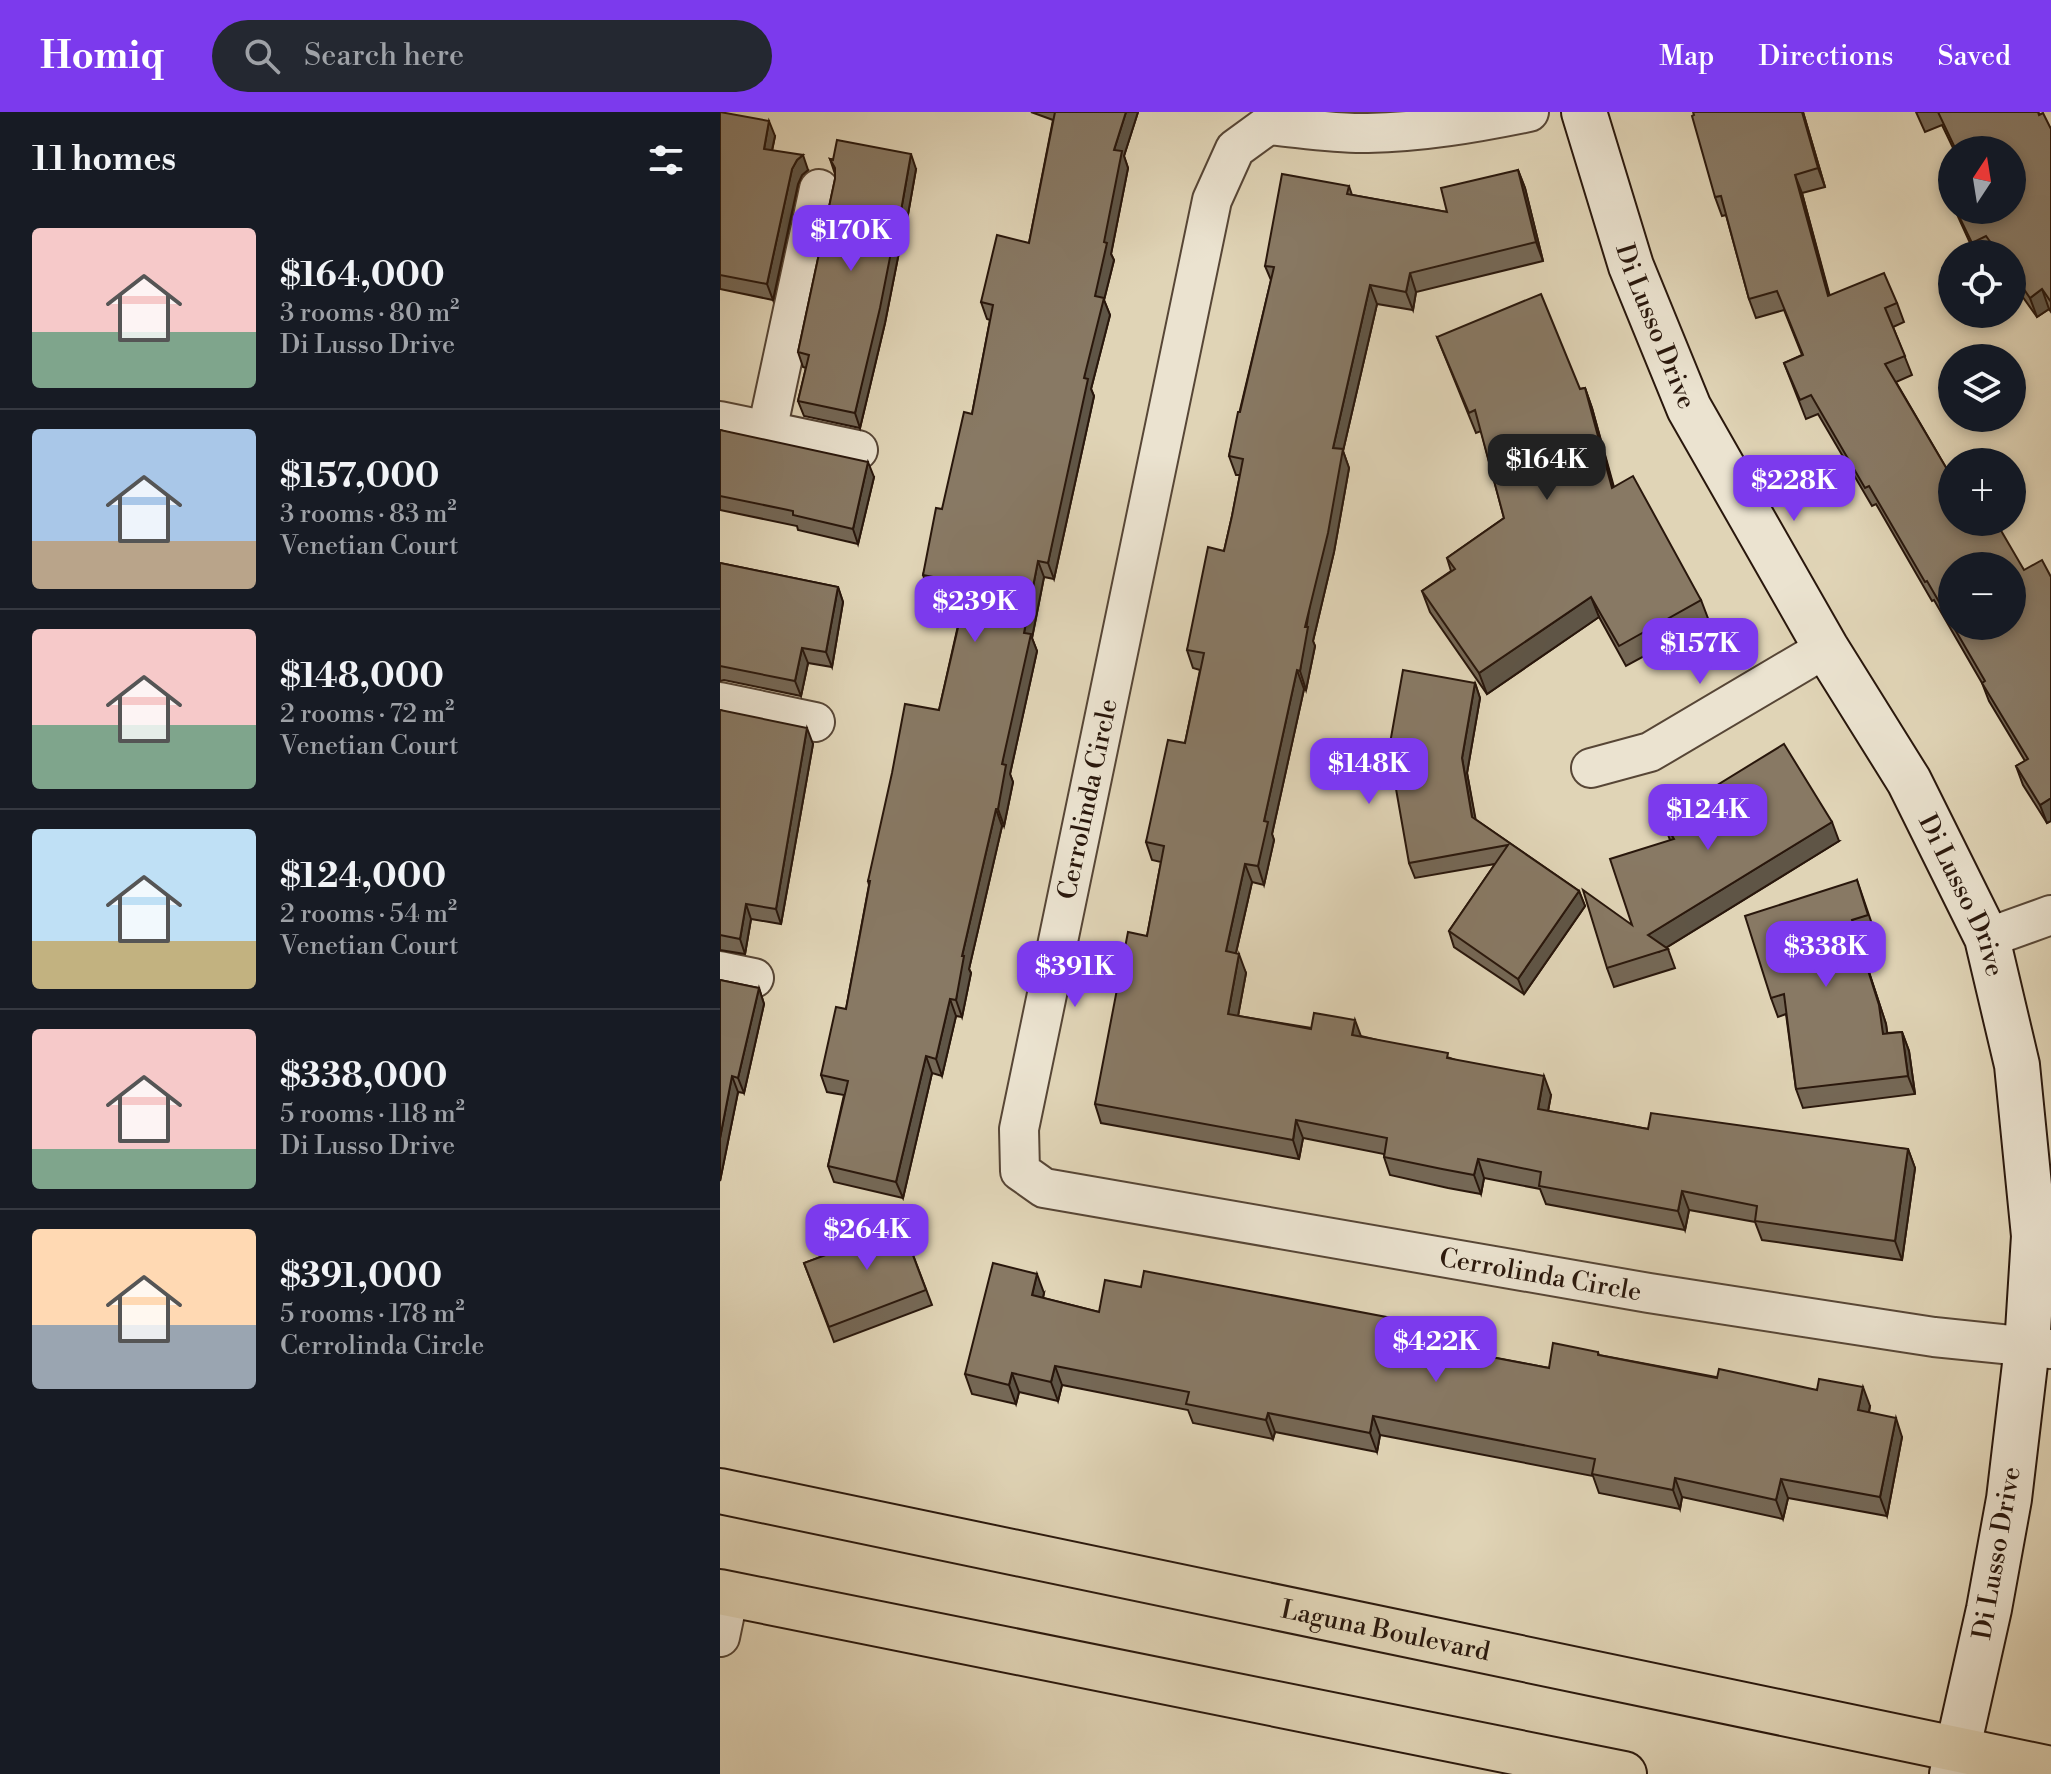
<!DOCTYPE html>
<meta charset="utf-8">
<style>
:root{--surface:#171b24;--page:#242831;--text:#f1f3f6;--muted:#9ea1a6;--line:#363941;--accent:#7c3aed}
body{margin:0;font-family:"Libre Bodoni",serif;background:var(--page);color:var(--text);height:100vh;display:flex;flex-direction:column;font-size:30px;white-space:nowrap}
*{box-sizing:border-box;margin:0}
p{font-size:26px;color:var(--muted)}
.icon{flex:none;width:44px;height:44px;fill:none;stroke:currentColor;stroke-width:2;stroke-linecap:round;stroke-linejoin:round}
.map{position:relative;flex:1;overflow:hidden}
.side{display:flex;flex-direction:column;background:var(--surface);width:720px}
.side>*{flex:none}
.needle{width:52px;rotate:12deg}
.fabs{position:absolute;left:1218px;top:24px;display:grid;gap:16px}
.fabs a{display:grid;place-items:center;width:88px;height:88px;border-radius:50%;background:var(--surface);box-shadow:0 4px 12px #0003;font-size:40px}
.price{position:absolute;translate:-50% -68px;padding:0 18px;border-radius:16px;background:var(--accent);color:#fff;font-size:26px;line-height:52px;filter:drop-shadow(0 2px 4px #0008)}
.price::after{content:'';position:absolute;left:50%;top:48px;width:24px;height:18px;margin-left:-12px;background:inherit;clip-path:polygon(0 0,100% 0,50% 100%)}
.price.selected{background:#222;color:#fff}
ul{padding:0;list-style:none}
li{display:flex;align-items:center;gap:24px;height:200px;padding:0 32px}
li+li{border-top:2px solid var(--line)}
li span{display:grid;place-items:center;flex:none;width:224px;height:160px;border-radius:8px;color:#555}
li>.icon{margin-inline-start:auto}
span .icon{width:96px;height:96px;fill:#fffc;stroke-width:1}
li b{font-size:34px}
h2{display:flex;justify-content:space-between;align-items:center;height:96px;padding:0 32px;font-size:34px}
header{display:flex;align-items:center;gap:48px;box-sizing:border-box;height:112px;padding:0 40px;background:var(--accent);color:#fff}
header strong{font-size:38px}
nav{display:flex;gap:44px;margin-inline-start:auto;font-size:28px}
.search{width:560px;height:72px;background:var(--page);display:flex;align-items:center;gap:20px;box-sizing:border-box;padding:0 28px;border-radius:44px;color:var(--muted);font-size:30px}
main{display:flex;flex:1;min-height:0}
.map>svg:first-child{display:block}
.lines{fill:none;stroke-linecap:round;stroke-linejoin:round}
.street-casing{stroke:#574636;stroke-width:42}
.secondary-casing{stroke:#29170c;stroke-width:48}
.primary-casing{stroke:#29170c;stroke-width:48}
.street{stroke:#ebe3d0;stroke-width:38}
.secondary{stroke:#ebe3d0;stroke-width:44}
.primary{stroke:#e0d4b6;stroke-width:44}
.wall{fill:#756856;stroke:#29170c;stroke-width:2;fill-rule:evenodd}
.shaded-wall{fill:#5f5546;stroke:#29170c;stroke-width:2}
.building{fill:#887964;stroke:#29170c;stroke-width:2}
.labels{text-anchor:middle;stroke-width:7;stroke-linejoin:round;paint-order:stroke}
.street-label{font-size:26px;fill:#29170c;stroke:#ebe3d0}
</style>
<header>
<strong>Homiq</strong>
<div class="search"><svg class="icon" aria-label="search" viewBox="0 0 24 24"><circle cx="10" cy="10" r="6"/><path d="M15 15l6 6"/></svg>Search here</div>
<nav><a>Map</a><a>Directions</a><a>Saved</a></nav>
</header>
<main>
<section class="side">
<h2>11 homes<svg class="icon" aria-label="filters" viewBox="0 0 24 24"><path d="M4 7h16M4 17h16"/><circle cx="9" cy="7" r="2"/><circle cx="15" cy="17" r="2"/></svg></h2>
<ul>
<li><span style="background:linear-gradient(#f6c9c9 65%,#7fa58c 0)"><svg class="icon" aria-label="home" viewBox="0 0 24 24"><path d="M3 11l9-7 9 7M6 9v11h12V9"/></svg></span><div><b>$164,000</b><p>3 rooms · 80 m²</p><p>Di Lusso Drive</p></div></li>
<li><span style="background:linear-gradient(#a9c7e8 70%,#b9a48a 0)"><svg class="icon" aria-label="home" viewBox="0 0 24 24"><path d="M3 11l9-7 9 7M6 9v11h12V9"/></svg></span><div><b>$157,000</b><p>3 rooms · 83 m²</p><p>Venetian Court</p></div></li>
<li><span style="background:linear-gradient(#f6c9c9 60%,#7fa58c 0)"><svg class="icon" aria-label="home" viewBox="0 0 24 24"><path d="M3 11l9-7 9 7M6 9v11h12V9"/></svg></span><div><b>$148,000</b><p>2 rooms · 72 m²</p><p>Venetian Court</p></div></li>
<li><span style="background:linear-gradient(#bfe0f5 70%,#c2b280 0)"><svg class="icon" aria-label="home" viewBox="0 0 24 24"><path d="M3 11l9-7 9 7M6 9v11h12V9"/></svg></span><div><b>$124,000</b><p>2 rooms · 54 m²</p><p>Venetian Court</p></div></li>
<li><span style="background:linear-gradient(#f6c9c9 75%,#7fa58c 0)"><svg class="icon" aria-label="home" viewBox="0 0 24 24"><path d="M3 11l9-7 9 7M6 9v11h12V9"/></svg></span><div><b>$338,000</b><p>5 rooms · 118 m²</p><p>Di Lusso Drive</p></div></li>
<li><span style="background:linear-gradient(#ffd9b3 60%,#9aa5b1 0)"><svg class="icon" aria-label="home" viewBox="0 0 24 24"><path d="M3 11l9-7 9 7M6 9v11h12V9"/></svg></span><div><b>$391,000</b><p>5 rooms · 178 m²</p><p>Cerrolinda Circle</p></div></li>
</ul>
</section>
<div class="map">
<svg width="1331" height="1662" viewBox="0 0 1331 1662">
<rect width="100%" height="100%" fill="#e0d4b6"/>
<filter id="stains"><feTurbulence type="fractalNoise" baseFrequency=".0025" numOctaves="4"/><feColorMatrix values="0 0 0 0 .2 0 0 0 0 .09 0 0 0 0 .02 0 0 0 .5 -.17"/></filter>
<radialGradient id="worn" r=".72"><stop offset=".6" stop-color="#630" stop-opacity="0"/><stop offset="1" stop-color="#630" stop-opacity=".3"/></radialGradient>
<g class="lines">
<g class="street-casing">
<g id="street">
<path id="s1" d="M809,0C755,11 703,20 648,21C615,22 581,16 548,13L515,37L492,88L299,1017L300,1059L324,1076L929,1181L1214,1225L1331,1237"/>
<path d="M0,309L138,338"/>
<path d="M47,319L99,77"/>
<path d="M0,590L95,610"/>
<path d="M871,656L930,640L1106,536"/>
<path d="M1267,826L1331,803"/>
<path d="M0,859L34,866"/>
<path d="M0,1525L9,1482"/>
</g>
</g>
<g class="secondary-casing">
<g id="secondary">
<path id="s2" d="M864,0L911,154L969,296L1106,536L1189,669L1267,826L1297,953L1314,1124L1307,1235L1289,1387L1269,1497L1232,1662"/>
</g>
</g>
<g class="primary-casing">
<g id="primary">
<path id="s3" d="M0,1379L1331,1657"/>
<path d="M0,1480L904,1662"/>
</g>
</g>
<use href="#street" class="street"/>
<use href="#secondary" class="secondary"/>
<use href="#primary" class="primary"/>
</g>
<g class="wall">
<path d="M0,0L55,24L52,39L88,58L82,63L78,72L53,188L0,177Z"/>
<path d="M311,0H418L404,44L408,56L391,142L394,148L384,188L390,203L371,277L374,284L334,467L324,465L312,526L317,539L290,662L293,670L284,714H282L249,857L251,861L242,905L236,904L222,964L212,961L183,1086L114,1070L108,1054L124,983L107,980L101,963L126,897L149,773L148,769L219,598L244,487L209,480L203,463L252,302L270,208L267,207L261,190L309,131L333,8Z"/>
<path d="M1083,0L1105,75L1082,81L1109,183L1177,191L1184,210L1173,215L1192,263L1176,270L1228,359L1304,458L1331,465V709L1327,711L1303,673L1296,654L1305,649L1269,589L1262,571L1214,488L1212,489L1156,392L1152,394L1098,302L1086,307L1064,251L1082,243L1064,198L1036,206L1029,187L1006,103L1002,104L995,85ZM1232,454L1292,514H1232Z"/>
<path d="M1196,0H1318L1331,17V200L1329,197L1317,205L1292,170V142H1255L1235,98L1292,38H1234L1222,13L1205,20Z"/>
<path d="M110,47L196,57L184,125H182L165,211L140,316L84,304L78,289L86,256L83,255L78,240L115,67V62Z"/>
<path d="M798,58L805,76L823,149L696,180L693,198L657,192L623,339L629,356L614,440L593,529L595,534L586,578L584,577L552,722L554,728L544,773L532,770L516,841L526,861L518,904L641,924L730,946L831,983L828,999L928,1017L1188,1037L1195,1056L1182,1148L1042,1128L1035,1110L969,1098L965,1118L826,1092L820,1077L764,1066L761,1082L728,1076L670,1063L664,1045V1042L583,1026L579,1047L381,1011L375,992L427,824L441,750L432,748L426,730L465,631L480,558L473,556L467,538L504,439L512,404L520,363H516L509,344L551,168L545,154L629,74L632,83L727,100Z"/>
<path d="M717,225L860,277L865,276L872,296L894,375L981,488L989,509L906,554L879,505L767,582L710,500L702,479L731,459L727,446L784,406L761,319L756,321Z"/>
<path d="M0,318L154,365L138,432L78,418L77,414L0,398Z"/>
<path d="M0,451L118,475L123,490L112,555L88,551L81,584L4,568L0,569Z"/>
<path d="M755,571L760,586L747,661L755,707L859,779L865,794L804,882L734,835L729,819L775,752L695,766L689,751Z"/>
<path d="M0,598L93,632L61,812L31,807L25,842L0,838Z"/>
<path d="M942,707L1119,729L946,836L948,837L955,856L894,875L887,856L912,813L950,728Z"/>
<path d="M1137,768L1155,821L1138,827L1166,912L1167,921L1182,920L1189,939L1195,982L1083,996L1076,977L1066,902L1058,905L1051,886Z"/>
<path d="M0,868L39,876L44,892L24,981L18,980L0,1069Z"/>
<path d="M176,1098L212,1193L114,1230L84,1151L141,1130Z"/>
<path d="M421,1175L693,1210L738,1215L745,1234L744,1240L829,1256L878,1240L879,1243L1150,1294L1149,1300L1182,1325L1167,1404L1068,1386L1063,1407L962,1385L960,1397L879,1381L873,1364L660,1323L657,1340L555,1320L553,1327L473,1311L468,1298L342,1273L338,1289L299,1280L296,1292L252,1282L245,1262L324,1181L323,1186L379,1200Z"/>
</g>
<g class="shaded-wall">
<path d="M406,0H418L404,44L408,56L391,142L394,148L384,188L390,203L371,277L374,284L334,467L328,451L364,266L394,38Z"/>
<path d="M1082,0H1083L1105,75L1098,56Z"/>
<path d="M49,9L55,24L49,52L44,37Z"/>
<path d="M191,42L196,57L184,125L179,110Z"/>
<path d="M83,43L88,58L82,63L78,72L53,188L47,172L72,57L77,48Z"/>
<path d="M798,58L805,76L823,149L816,130Z"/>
<path d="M1075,63L1082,81L1115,203L1108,184Z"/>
<path d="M177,110L182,125L165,211L140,316L135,301Z"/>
<path d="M690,161L696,180L693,198L686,180Z"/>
<path d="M650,173L657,192L623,339L629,356L614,440L593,529L595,534L586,578L580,559L613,336Z"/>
<path d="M1322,177L1329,197L1317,205L1310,186Z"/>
<path d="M865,276L872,296L899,396L892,376Z"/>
<path d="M148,350L154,365L138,432L133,417Z"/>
<path d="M318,449L324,465L312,526L317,539L290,662L293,670L284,714L278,697L282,652L304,521Z"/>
<path d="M118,475L123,490L112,555L106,540Z"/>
<path d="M871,485L879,505L767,582L759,561Z"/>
<path d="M82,536L88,551L81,584L75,569Z"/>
<path d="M577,558L584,577L552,722L554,728L544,773L538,754L544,709Z"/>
<path d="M755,571L760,586L747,661L758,720L752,705L742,646Z"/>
<path d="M87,616L93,632L61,812L56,797Z"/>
<path d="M1331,686V709L1327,711L1320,693Z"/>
<path d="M276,697L282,714L249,857L251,861L242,905L236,888L242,844Z"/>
<path d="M1112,710L1119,729L939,840L928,823Z"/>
<path d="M525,752L532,770L512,858L506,839Z"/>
<path d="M859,779L865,794L804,882L798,867Z"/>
<path d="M26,792L31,807L25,842L20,827Z"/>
<path d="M1132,808L1166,912L1170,940L1163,922Z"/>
<path d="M519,842L526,861L515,920L508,902Z"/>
<path d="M39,876L44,892L24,981L18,966Z"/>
<path d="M230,887L236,904L222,964L216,947Z"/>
<path d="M635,908L642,927L632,923Z"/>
<path d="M1182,920L1189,939L1195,982L1188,964Z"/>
<path d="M206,944L212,961L183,1086L176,1070Z"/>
<path d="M12,964L18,980L0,1069V1026Z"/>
<path d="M824,964L831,983L825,1015L818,997Z"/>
<path d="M576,1008L583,1026L579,1047L573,1028Z"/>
<path d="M1188,1037L1195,1056L1182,1148L1175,1129Z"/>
<path d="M758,1047L764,1066L761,1082L754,1063Z"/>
<path d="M962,1079L969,1098L965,1118L958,1099Z"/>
<path d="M317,1162L324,1181L319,1202L312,1183Z"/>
<path d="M738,1215L745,1234L741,1257L734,1238Z"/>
<path d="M335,1254L342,1273L338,1289L331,1270Z"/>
<path d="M292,1261L299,1280L296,1292L289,1273Z"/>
<path d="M1143,1275L1150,1294L1145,1318L1138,1298Z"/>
<path d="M548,1301L555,1320L553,1327L546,1308Z"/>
<path d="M653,1304L660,1323L657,1340L650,1321Z"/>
<path d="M1176,1306L1182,1325L1167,1404L1160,1385Z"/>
<path d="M955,1366L962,1385L960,1397L953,1378Z"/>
<path d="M1061,1367L1068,1386L1063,1407L1056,1388Z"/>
</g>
<g class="building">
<path d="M0,0L49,9L44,37L83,43L77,48L72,57L47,172L0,163Z"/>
<path d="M335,0H406L394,38L402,39L384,130L387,131L375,184L384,186L364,266L368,267L328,451L318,449L304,521L311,522L282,652L286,653L278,697H276L242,844H244L236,888L230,887L216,947L206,944L176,1070L108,1054L128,969L101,963L116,895L126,897L150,769H148L172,661L185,592L219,598L248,472L203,463L216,396L222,397L244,300L252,302L273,193L261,190L277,123L309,131Z"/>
<path d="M973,0H1082L1098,56L1075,63L1108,184L1164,161L1177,191L1165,196L1185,244L1165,252L1228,359L1232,356V410H1276L1304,458L1322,448L1331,465V686L1320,693L1296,654L1308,647L1262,571L1265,569L1233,514H1292V454H1232V512L1207,469L1205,470L1149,374L1145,376L1091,283L1080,288L1064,251L1083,243L1057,179L1029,187L1001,84L995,85L972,4L974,3Z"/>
<path d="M1218,0H1318L1319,3L1323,1L1331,17V190L1322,177L1310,186L1292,160V142H1279L1266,124L1252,131L1236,98H1292V38H1236Z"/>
<path d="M117,28L191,42L179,110H177L160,196L135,301L78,289L89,243L78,240L115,67V56L110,47L113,48Z"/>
<path d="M798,58L816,130L690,161L686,180L650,173L613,336L623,337L608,421L585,515H588L580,559L577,558L544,709L548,710L538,754L525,752L506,839L519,842L508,902L591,917L594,901L635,908L632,923L728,941L727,946L824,964L818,997L928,1017L931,1001L1188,1037L1175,1129L1035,1109L1037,1094L962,1079L958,1099L819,1074L821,1060L758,1047L754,1063L722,1057L664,1045L667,1026L576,1008L573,1028L375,992L408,820L427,824L444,734L426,730L448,628L465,631L484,541L467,538L488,435L504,439L512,404L523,347L509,344L518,300H520L554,155L545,154L562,62L629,74L627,82L727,100L721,76Z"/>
<path d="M821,182L860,277L865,276L892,376L913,364L981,488L899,534L871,485L759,561L702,479L735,457L727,446L784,406L755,298L749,301L717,225Z"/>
<path d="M0,318L148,350L133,417L73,403V399L0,384Z"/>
<path d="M1257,342L1262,350H1242Z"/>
<path d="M0,451L118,475L106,540L82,536L75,569L0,554Z"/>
<path d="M683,558L755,571L742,646L752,705L859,779L798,867L729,819L788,733L689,751L669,637Z"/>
<path d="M0,598L87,616L56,797L26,792L20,827L0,823Z"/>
<path d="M1064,632L1112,710L928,823L948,837L887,856L863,778L912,813L890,747L954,727L942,707Z"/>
<path d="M1137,768L1148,803L1132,808L1159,893L1163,922L1182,920L1188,964L1076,977L1064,882L1051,886L1025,804Z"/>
<path d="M0,868L39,876L18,966L12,964L0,1026Z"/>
<path d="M176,1098L206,1178L109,1215L84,1151L141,1130L135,1113Z"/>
<path d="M273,1151L317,1162L312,1183L379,1200L385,1168L421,1175L424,1159L693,1210V1207L738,1215L734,1238L829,1256L833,1231L878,1240V1243L997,1266L999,1257L1097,1278L1099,1267L1143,1275L1138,1298L1176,1306L1160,1385L1061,1367L1056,1388L955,1366L953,1378L872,1362L875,1347L653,1304L650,1321L548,1301L546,1308L466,1292L469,1280L335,1254L331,1270L292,1261L289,1273L245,1262Z"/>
</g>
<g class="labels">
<g class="street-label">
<text dy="9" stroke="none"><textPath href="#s2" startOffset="226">Di Lusso Drive</textPath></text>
<text transform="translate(367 687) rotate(-78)" y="9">Cerrolinda Circle</text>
<text dy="9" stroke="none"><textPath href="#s2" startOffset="874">Di Lusso Drive</textPath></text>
<text dy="9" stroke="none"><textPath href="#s1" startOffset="1884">Cerrolinda Circle</textPath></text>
<text transform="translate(1276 1441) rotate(-80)" y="9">Di Lusso Drive</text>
<text dy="9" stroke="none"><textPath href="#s3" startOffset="680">Laguna Boulevard</textPath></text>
</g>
</g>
<rect width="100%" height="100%" filter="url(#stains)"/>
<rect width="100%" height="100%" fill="url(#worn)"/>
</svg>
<div class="fabs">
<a><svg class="needle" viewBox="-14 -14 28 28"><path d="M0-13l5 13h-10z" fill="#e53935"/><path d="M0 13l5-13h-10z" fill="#9ea1a6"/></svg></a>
<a><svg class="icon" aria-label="locate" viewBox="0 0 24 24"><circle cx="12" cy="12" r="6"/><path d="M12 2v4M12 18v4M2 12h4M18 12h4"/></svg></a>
<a><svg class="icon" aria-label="layers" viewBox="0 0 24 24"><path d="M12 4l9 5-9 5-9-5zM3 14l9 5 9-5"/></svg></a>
<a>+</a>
<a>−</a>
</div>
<b class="price" style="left:131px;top:161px">$170K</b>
<b class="price selected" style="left:827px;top:390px">$164K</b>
<b class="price" style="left:1074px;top:411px">$228K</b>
<b class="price" style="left:255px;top:532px">$239K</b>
<b class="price" style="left:980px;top:574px">$157K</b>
<b class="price" style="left:649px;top:694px">$148K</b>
<b class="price" style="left:988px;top:740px">$124K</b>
<b class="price" style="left:1106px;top:877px">$338K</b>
<b class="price" style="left:355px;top:897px">$391K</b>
<b class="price" style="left:147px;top:1160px">$264K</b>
<b class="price" style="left:716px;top:1272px">$422K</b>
</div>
</main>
